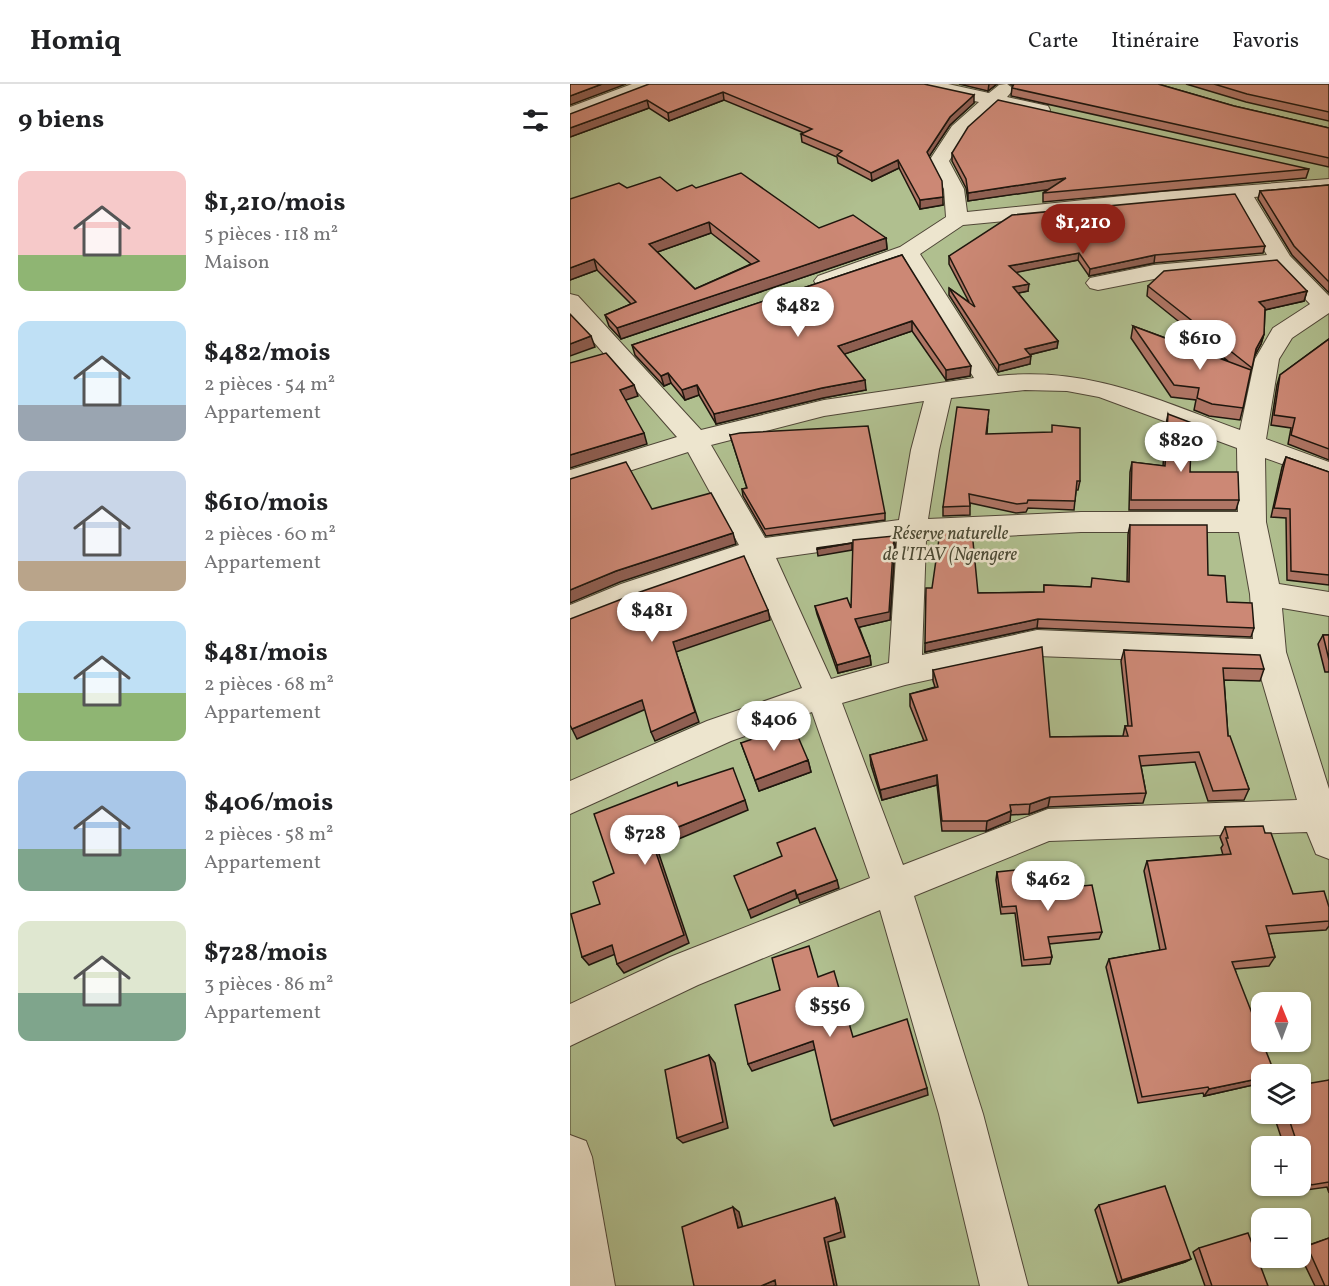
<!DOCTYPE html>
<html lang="fr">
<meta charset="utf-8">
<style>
:root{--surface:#fff;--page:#f2f2f2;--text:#202124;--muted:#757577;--line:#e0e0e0;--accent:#8f2418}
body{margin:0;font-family:Vollkorn,serif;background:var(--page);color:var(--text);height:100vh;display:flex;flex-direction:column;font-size:22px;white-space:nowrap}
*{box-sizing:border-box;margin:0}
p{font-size:20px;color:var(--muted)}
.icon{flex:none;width:33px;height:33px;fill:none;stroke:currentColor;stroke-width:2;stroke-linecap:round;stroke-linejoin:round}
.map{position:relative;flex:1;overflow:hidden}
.drawer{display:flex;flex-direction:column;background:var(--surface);width:570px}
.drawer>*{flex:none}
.needle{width:39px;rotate:359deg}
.controls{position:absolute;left:681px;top:908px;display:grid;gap:12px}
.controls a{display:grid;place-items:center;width:60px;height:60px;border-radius:12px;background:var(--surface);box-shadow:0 2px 4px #0004;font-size:30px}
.price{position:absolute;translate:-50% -51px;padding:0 14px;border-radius:21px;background:#fff;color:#222;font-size:20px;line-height:39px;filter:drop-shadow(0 2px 3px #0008)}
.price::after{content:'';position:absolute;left:50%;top:36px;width:18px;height:14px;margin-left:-9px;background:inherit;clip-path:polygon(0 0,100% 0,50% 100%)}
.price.active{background:var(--accent);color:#fff}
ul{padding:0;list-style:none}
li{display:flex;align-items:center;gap:18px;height:150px;padding:0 18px}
li span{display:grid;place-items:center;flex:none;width:168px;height:120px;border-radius:12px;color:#555}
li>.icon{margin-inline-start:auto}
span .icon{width:72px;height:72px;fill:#fffc;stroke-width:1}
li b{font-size:26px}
h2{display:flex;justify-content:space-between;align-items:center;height:72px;padding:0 18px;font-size:26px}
header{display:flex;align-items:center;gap:36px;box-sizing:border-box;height:84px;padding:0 30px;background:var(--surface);border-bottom:2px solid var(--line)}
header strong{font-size:28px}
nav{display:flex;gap:33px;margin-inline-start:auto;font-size:21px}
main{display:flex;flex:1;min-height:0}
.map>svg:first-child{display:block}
.green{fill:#b0bf8f;stroke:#676a4e;stroke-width:1.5;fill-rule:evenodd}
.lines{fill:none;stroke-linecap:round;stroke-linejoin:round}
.minor-casing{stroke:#4f4637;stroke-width:2}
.minor{fill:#ede5ce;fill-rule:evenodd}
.wall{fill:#af7565;stroke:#1e160d;stroke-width:1.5;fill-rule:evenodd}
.shaded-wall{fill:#8f5f52;stroke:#1e160d;stroke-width:1.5}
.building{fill:#cc8875;stroke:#1e160d;stroke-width:1.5;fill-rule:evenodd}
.labels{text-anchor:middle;stroke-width:5;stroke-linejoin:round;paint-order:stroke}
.park-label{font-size:18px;font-style:italic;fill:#4a4934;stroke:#ede5ce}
</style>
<header>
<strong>Homiq</strong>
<nav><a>Carte</a><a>Itinéraire</a><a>Favoris</a></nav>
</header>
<main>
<section class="drawer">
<h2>9 biens<svg class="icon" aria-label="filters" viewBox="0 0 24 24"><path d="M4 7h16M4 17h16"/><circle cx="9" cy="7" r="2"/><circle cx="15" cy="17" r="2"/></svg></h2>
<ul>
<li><span style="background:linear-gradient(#f6c9c9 70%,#8fb573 0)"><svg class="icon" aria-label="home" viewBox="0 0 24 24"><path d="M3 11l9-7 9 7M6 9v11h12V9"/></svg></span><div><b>$1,210/mois</b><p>5 pièces · 118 m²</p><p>Maison</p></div></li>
<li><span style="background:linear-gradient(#bfe0f5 70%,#9aa5b1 0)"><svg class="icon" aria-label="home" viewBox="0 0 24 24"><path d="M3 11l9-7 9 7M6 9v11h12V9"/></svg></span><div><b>$482/mois</b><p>2 pièces · 54 m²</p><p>Appartement</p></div></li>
<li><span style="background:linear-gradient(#c9d6e8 75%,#b9a48a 0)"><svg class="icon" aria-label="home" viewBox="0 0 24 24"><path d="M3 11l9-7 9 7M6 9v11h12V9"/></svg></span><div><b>$610/mois</b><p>2 pièces · 60 m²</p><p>Appartement</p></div></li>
<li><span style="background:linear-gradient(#bfe0f5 60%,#8fb573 0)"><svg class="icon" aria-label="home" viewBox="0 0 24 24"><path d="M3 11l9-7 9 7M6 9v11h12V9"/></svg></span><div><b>$481/mois</b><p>2 pièces · 68 m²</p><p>Appartement</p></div></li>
<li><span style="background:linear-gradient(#a9c7e8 65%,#7fa58c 0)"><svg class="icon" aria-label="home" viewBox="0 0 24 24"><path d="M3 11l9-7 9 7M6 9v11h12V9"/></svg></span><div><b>$406/mois</b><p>2 pièces · 58 m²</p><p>Appartement</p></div></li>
<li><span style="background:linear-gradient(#dfe7d0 60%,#7fa58c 0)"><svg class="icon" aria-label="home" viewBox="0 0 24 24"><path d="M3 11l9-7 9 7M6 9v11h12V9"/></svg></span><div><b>$728/mois</b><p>3 pièces · 86 m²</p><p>Appartement</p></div></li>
</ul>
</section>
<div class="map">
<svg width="759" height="1202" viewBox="0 0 759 1202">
<rect width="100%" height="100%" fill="#e3d7b4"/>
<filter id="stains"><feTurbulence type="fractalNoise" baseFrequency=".00333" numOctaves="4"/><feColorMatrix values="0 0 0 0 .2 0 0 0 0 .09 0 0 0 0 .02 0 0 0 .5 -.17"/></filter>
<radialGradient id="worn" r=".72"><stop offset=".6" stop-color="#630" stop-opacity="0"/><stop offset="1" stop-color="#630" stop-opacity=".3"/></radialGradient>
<path class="green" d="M0,0H759V1202H0ZM692,918H730V957H692ZM692,990H730V1029H692ZM692,1062H730V1101H692ZM692,1134H730V1173H692Z"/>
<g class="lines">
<g class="minor-casing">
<g id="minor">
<path d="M62,0H88L85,4L0,36V23Z"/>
<path d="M344,0H378L419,9L429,1L437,0L444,5L437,13L478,22L480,26L478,30L471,32L427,22L396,50L379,77L394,105L397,128L592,108L759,95V107L684,113L720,172L759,212V229L722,254L709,275L696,355L759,378V397L695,374L696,438L709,500L759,508V532L712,524L716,568L759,705V775L746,770L737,748L479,757L344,812L413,1030L458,1202H410L369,1030L310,826L128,901L0,962V920L100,873L300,794L242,628L161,657L0,730V697L137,637L232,604L178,480L73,516L0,546V521L51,500L169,461L118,368L0,406V386L107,353L0,231V210L8,212L131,346L254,316L404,294L333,177L256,204L248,202L244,197L248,192L330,163L376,133L374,105L359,77L382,42L409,18L347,4ZM664,115L697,171L584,181L520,194L516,199L520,204L528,206L584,195L705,183L740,220L703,244L685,275L670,346C587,316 520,282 428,292L350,170L393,141ZM455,306L497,307L529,313L667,364L668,428H511L358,435L369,366L381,314ZM354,317L341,366L329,436L195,454L141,361L254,332ZM511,448H669L680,510L683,555L467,546L352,571L356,456ZM327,457L319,579L261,595L206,474ZM467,572L687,580L727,716L478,725L333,781L272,619L335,601Z"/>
<path d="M0,1051L16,1057L22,1073L45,1202H0Z"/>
</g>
</g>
<use href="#minor" class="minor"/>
</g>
<g class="wall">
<path d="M79,0L404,19L380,41L359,72L373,121L350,125L329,84L302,97L268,79L267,73L232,58L231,50L234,49L154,16L99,37L79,24L0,53Z"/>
<path d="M389,0H427L418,7Z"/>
<path d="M440,0H588L664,22L759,44V83L441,12L442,4L443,2Z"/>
<path d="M616,0H759V37L676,18Z"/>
<path d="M382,69L739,85L736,94L473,118V109L479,105L398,117L396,104L382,77Z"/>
<path d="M759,101V209L722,171L688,115L690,107Z"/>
<path d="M57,104L107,107L126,104L249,144L316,154L317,165L51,255L39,242L35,231L61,220L27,186L0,196ZM141,149L181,180L125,205L87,168Z"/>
<path d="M695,162L693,169L584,179L519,192L508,176L446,188L458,207L448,209L488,257L487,264L459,271L460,280L428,288L379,211V204L399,218L379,180V172Z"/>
<path d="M332,171L400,292L376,296L342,247L274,270L296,306L253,314L146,340L129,311L115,316L101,299L94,302L65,271L62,261Z"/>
<path d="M578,202L737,207L734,217L695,226L694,250L691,260L684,272L673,324L670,336L639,332L624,326L626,316L601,313L561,254L563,242L658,277L577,212Z"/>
<path d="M759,255V376L718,360L721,344L701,341L707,301L710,291Z"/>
<path d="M598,330L620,388L669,416L666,426H559L560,388L562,378L593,382L596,340Z"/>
<path d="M418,334L417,350L510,397L508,406H506L504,426L458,424L456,428L446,429L400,419V431L373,432V423Z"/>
<path d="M160,351L315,429V436L196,452L173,412L172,405L177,404Z"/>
<path d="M716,373L759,388V501L717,496L716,434L701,433L712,383Z"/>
<path d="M560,441L638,491L657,518L684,544L681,553L467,544L355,568L362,504L408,509L474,508V501L520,503L557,498L558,450Z"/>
<path d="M325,461L320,536L289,543L300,572L301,581L268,589L247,530L245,522L281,524Z"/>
<path d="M753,551H759V588H755L748,560Z"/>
<path d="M554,566L694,585L690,597L654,596L658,652L679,705L674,716L638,717L625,678L571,682L576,709L573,719L478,723L459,730L440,731V737L416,747H372L367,701L312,716L301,681L300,671L354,657L340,622V610L365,603L363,597V586L480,653L553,652L555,642H558L551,577Z"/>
<path d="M171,659L238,676L241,688L189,707Z"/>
<path d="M655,743L695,749L723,810L759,823V842L756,846L698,850L705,873L699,882L665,885L692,990V999L634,1012L633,1009L568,1019L536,883L539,875L590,866L574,787L577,777L653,771L651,764L653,761L650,753Z"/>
<path d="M427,788L532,848L529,855L479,860L482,873L480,880L452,882L445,829L431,830L426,796Z"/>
<path d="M759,996V1109L757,1103L729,1107L727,1101H730V1062H714L703,1029H730Z"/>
<path d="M529,1121L621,1175L615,1178L548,1199L525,1126Z"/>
<path d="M759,1154V1202H745L730,1171V1164Z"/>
<path d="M629,1164L698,1202H635L623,1168Z"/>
</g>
<g class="shaded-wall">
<path d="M32,0H56L0,21V12Z"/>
<path d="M419,0H427L418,7Z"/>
<path d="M153,8L154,16L99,37L98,29Z"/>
<path d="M404,11V19L380,41L357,76V68L380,33Z"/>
<path d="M77,16L79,24L0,53V44Z"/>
<path d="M328,76L329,84L302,97L301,89Z"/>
<path d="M496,94V103L398,117V109Z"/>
<path d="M373,113V121L350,125V116Z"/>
<path d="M139,138L141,149L82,170L79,160Z"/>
<path d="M316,154L317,165L51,255L47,244Z"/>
<path d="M509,169L508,176L439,190V182Z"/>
<path d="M585,171L584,179L519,192L520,185Z"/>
<path d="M24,175L27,186L0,196V184Z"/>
<path d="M459,200L458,207L443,210V203Z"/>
<path d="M737,207L734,217L686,228L689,218Z"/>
<path d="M342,237V247L269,272L268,262Z"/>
<path d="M694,250L691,260L683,275L686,265Z"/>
<path d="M21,252L25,263L0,272V260Z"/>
<path d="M488,257L487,264L454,272L455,265Z"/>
<path d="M461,272L460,280L428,288L429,281Z"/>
<path d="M401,282L400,292L376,296V286Z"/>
<path d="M98,289L101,299L94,302L91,292Z"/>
<path d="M295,296L296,306L253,314L146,340L144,330L252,304Z"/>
<path d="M64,301L68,312L53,317L50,306Z"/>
<path d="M127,301L129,311L115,316L112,306Z"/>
<path d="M74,349L77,360L0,384V371Z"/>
<path d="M163,449L166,460L50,498L0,519V506L46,487Z"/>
<path d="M324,452L325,461L320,536L286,544L285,535Z"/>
<path d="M282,459V466L248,472L247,465Z"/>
<path d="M198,526L200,536L106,568L129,638L85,657L81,648L103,558Z"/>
<path d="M468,535L467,544L355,568V559Z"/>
<path d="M300,572L301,581L268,589L267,581Z"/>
<path d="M72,616L76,625L7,655L2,645Z"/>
<path d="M238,676L241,688L189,707L185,696Z"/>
<path d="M367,691V701L312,716L310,706Z"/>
<path d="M480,713L478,723L459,730L460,720Z"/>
<path d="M175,716L178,726L87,764L119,859L54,889L47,880L81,754Z"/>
<path d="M441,727L440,737L416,747L417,737Z"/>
<path d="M267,796L269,804L230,819L227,811Z"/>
<path d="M225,806L227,814L181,834L178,826Z"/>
<path d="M42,861L48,869L19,881L12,873Z"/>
<path d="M243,957L246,965L182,987L178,980Z"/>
<path d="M139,971L145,979L158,1044L113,1059L107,1054Z"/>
<path d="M692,994V999L634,1012L639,1005Z"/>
<path d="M357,1004L358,1011L264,1042L261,1036Z"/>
<path d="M265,1114L268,1120L275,1153L258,1158L267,1202H264L254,1154Z"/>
<path d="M163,1123L169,1128L174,1148L168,1144Z"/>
<path d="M621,1175L615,1178L548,1199L552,1196Z"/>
<path d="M205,1196L210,1199L204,1202H191Z"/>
</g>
<g class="building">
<path d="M0,0H32L0,12Z"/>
<path d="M79,0H354L404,11L380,33L357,68L372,97L373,113L350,116L328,76L301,89L267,71L272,67L231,50L242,45L153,8L98,29L77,16L0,44V30Z"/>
<path d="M444,0H588L664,22L759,44V74L442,4Z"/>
<path d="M644,0H759V28L677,10Z"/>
<path d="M428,16L739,85L473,109L496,94L398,109L396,95L382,69L398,43Z"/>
<path d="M171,89L249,144L283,131L316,154L47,244L35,231L66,218L24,175L0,184V115L49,99L57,104L90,93L107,107L122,101L126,104ZM139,138L189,177L125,205L79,160Z"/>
<path d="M759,101V198L724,162L690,107Z"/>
<path d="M665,110L695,162L585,171L520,185L509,169L439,182L459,200L443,203L488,257L455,265L461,272L429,281L379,204L405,223L379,172L442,131Z"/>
<path d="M332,171L401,282L376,286L342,237L268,262L295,296L252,304L144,330L127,301L112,306L98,289L91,292L62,261Z"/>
<path d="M707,176L737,207L689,218L695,224L694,250L686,265L682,284L578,202L594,187Z"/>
<path d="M0,230L21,252L0,260Z"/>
<path d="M563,242L681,286L673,324L642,320L627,314L629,304L604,301Z"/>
<path d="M759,255V365L721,351L725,334L704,331L710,291Z"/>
<path d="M36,269L64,301L50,306L74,349L0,371V279Z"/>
<path d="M387,323L419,326L416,350L482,348V341L510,344V397H507L505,417L458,416L457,419L447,420L399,410L400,422L373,423Z"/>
<path d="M598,330L622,339L620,388H668L669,416H561L562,378L595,382Z"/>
<path d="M298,342L315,429L195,445L172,405L177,404L160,351L170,349Z"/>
<path d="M716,373L759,388V491L721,487L720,425L704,424Z"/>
<path d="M56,378L82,425L141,409L163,449L46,487L0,506V395Z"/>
<path d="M560,441H637L638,491L655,492L657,518L682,519L684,544L468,535L355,559L356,504H362L370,448L402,447L408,509L474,508V501L521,503L522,494L559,498Z"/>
<path d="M324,452L319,528L285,535L300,572L267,581L245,522L277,514L281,524L283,456Z"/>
<path d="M282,459L247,465V464Z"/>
<path d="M174,472L198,526L103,558L125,628L81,648L72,616L2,645L0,641V535L70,508Z"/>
<path d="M753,551H759V576Z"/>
<path d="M472,563L480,653L558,652L555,642H562L554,566L690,571L694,585L653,584L658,652H660L679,705L643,707L629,668L569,672L576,709L480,713L460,720L440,721L441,727L417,737H372L367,691L310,706L300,671L357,656L340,610L368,603L363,586Z"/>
<path d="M223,641L238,676L185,696L171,659Z"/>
<path d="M163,684L175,716L81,754L114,851L47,880L42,861L12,873L1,830L30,820L23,798L44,789L24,730L107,698L108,702Z"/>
<path d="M693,742L695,749H701L723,810L754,807L759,823V837L696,842L705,873L662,878L692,955V957L705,990H692V994L639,1005L638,1003L572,1013L539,875L596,865L577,777L661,770L656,754H658L655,743Z"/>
<path d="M245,744L267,796L227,811L225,806L178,826L164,792L212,772L207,759Z"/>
<path d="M456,785L460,807L522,801L532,848L478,853L482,873L454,876L446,822L432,823L427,788Z"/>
<path d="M239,862L248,893L264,887L283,953L337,935L357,1004L261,1036L243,957L178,980L165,921L210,906L202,874Z"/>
<path d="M139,971L153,1038L107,1054L95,986Z"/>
<path d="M759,996V1098L741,1101L730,1070V1062H728L717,1029H730V1001Z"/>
<path d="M595,1102L621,1175L552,1196L529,1121Z"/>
<path d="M265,1114L271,1148L254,1154L264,1202H206L205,1196L191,1202H124L112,1143L163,1123L168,1144Z"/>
<path d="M678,1149L698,1202H642L629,1164Z"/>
<path d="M759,1154V1202H755L737,1162Z"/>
</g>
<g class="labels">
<g class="park-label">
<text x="380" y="455">Réserve naturelle<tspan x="380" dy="21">de l'ITAV (Ngengere</tspan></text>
</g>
</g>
<rect width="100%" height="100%" filter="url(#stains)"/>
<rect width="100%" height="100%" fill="url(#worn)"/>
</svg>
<div class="controls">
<a><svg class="needle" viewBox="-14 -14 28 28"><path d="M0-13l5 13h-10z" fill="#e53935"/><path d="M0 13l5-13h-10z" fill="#757577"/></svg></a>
<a><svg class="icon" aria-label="layers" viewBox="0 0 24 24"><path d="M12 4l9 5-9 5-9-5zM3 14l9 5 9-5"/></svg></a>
<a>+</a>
<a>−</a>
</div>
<b class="price active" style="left:513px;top:171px">$1,210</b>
<b class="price" style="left:228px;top:254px">$482</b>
<b class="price" style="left:630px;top:287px">$610</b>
<b class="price" style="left:611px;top:389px">$820</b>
<b class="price" style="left:82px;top:559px">$481</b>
<b class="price" style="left:204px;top:668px">$406</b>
<b class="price" style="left:75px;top:782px">$728</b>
<b class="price" style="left:478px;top:828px">$462</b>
<b class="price" style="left:260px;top:954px">$556</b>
</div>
</main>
